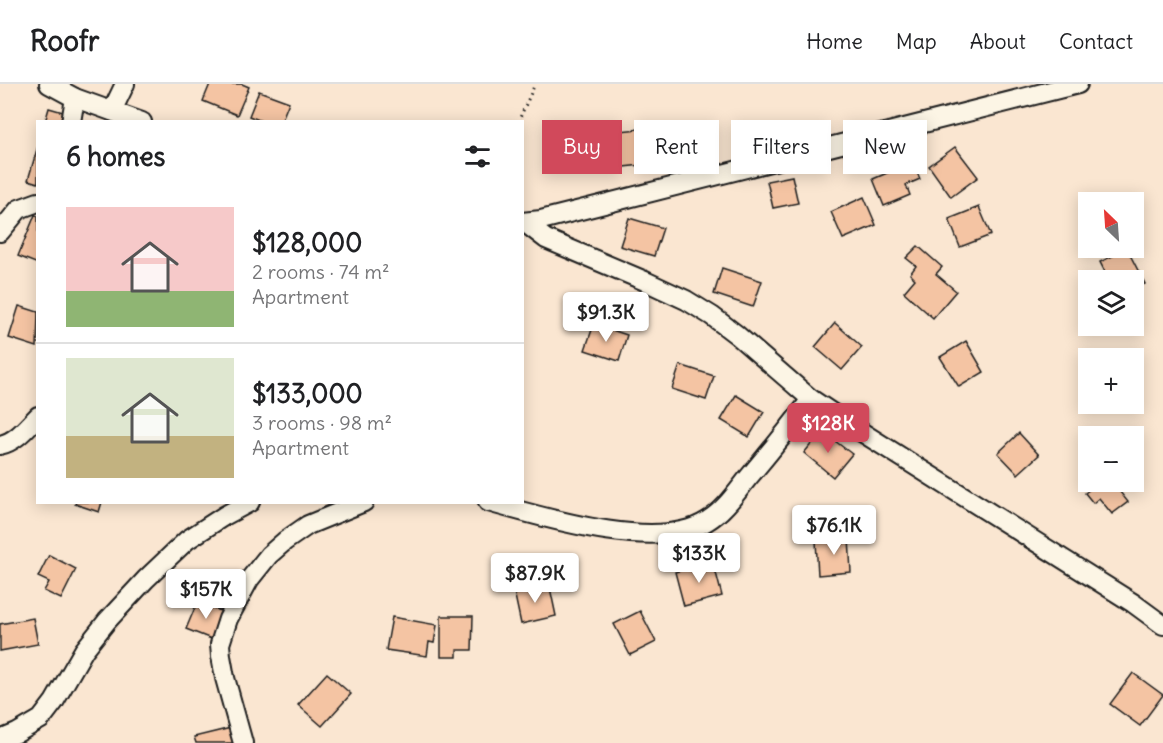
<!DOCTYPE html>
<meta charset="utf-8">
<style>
:root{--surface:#fff;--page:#f6f6f6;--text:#202124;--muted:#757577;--line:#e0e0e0;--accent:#d1495b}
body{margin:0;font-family:Delius,sans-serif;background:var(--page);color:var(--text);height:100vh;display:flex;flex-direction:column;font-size:22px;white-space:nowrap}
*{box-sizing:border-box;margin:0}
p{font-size:20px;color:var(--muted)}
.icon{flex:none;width:33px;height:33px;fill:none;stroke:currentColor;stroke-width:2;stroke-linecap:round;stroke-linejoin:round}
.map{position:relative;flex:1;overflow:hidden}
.drawer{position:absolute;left:36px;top:36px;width:488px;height:384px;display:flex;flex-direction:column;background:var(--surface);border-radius:0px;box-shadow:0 3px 15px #0003}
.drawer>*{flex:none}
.hud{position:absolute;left:542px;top:36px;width:531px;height:54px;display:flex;gap:12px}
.needle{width:39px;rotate:335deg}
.buttons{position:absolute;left:1078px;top:108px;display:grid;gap:12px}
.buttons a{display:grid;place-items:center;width:66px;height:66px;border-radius:0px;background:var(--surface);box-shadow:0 3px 15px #0003;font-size:30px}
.price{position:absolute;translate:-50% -51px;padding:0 14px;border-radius:6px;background:#fff;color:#222;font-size:20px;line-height:39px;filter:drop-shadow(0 2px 3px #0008)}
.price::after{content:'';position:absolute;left:50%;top:36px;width:18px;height:14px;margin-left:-9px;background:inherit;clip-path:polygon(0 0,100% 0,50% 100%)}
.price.active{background:var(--accent);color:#fff}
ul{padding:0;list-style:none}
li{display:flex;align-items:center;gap:18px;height:150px;padding:0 30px}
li+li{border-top:2px solid var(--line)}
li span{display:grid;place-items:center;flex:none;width:168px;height:120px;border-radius:0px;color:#555}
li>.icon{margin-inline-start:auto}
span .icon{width:72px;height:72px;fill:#fffc;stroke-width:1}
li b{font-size:26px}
h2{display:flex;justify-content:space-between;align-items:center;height:72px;padding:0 30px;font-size:26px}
.pill{padding:0 21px;border-radius:0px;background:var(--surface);box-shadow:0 3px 15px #0003;font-size:21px;line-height:54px}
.pill.active{background:var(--accent);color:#fff}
header{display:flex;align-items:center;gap:36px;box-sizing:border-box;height:84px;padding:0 30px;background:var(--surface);border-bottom:2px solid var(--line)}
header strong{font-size:28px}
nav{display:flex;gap:33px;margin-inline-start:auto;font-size:21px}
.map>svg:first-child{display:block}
.building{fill:#f4c4a3;stroke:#1c1c1c;stroke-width:1.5}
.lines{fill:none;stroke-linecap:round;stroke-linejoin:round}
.minor-casing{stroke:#1c1c1c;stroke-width:22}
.path{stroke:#1c1c1c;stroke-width:3;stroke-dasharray:1.5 4.5;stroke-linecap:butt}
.minor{stroke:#fcf5e5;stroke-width:18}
</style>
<header>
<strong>Roofr</strong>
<nav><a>Home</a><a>Map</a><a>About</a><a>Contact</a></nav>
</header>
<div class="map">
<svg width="1163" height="659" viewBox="0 0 1163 659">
<rect width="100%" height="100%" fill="#fae6d1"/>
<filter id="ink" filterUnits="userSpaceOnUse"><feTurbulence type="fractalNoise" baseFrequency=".0167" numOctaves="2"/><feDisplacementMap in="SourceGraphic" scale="12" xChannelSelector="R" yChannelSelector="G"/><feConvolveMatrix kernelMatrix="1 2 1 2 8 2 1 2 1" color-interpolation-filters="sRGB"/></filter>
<g filter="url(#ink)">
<g class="building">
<path d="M210,0H242L249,3L237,31L203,17Z"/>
<path d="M259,7L289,18L281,38H264L249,32Z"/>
<path d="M49,24L70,30L68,38H45Z"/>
<path d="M639,45L642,81L604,85L601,49Z"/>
<path d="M38,62V99L28,96Z"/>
<path d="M955,63L978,93L951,113L929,82Z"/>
<path d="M913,78L920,95L906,101L910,111L884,122L873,95Z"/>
<path d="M792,92L798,119L773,124L767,97Z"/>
<path d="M864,113L876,141L843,155L831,128Z"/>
<path d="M979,123L991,151L960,163L949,135Z"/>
<path d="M35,131L38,132V180L18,172Z"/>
<path d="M629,134L663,144L654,172L620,162Z"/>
<path d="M918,162L942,183L936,190L956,207L933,234L904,208L915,195L910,190L916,182L906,174Z"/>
<path d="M1127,165L1145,200L1134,205V196H1109L1100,178Z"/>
<path d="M722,184L762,197L753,223L714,210Z"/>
<path d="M19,222L38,228L37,263L9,254Z"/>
<path d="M835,239L862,263L842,286L815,263Z"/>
<path d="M594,240L627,251L619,277L585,266Z"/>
<path d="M966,257L984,288L959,303L940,273Z"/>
<path d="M680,281L714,292L706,316L672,305Z"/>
<path d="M736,311L764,328L749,353L721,336Z"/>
<path d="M822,347L852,370L833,393L804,369Z"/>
<path d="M1019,349L1039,371L1018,390L998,369Z"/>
<path d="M1099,398H1112L1128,418L1112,430L1099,414L1093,419L1085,409Z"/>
<path d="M76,418H102L99,428L75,420Z"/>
<path d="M849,454L851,488L818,491L816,457Z"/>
<path d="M49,471L76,485L61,515L44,507L49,498L38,493Z"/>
<path d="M713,477L722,512L684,522L675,488Z"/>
<path d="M549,499L556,532L521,540L514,507Z"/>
<path d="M199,514L215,521L213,524L225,529L214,556L186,545Z"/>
<path d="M640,527L656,558L630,571L614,540Z"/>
<path d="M441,532H473L472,566H457V573H441Z"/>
<path d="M392,533L437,541L434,559L429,558L427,572L386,566Z"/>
<path d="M33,534L38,560L0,567V540Z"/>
<path d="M327,589L351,610L322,642L298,621Z"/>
<path d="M1133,589L1163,611L1140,642L1110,620Z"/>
<path d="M231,644L234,659H196L194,653Z"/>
</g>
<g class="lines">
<g class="minor-casing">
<g id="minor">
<path d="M49,0L75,14L142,38"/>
<path d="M112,27L125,0"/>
<path d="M71,38L75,14"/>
<path d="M522,138L541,136L1078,0"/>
<path d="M524,138L546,155L645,197L686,216L712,232L737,251L811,315L844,337L1133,519L1163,541"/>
<path d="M0,148L19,125L38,118"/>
<path d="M0,361C16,358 27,343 38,332"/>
<path d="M488,418C542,433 658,469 707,437C724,427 736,409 748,394C770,368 791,342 811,315"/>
<path d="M0,656L17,649L41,635L54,618L84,566L107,537L146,495L187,456L224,432L250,418"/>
<path d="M243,659L225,594L221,572L220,560L228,535L249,496L269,471L285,457L308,441L364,418"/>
</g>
</g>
<path class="path" d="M518,38L535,0"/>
<use href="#minor" class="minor"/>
</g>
</g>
</svg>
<div class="buttons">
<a><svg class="needle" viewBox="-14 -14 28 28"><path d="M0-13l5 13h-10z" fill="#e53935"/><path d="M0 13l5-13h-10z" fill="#757577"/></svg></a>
<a><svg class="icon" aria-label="layers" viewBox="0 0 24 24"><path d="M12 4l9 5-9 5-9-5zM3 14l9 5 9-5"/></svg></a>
<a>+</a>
<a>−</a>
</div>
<b class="price" style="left:606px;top:259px">$91.3K</b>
<b class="price active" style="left:828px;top:370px">$128K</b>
<b class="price" style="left:834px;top:472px">$76.1K</b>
<b class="price" style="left:699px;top:500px">$133K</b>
<b class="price" style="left:535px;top:520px">$87.9K</b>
<b class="price" style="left:206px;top:536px">$157K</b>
<div class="hud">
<a class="pill active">Buy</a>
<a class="pill">Rent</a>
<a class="pill">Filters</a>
<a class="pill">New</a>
</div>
<section class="drawer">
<h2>6 homes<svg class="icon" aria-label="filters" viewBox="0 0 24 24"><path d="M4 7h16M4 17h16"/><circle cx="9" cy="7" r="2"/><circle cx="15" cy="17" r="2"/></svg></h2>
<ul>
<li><span style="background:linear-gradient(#f6c9c9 70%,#8fb573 0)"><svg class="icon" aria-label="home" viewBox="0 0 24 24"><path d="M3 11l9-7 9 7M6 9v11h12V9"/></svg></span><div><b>$128,000</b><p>2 rooms · 74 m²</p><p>Apartment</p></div></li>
<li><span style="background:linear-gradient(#dfe7d0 65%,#c2b280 0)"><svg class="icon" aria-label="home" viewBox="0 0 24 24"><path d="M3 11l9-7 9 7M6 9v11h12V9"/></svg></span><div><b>$133,000</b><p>3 rooms · 98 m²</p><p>Apartment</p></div></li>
</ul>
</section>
</div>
